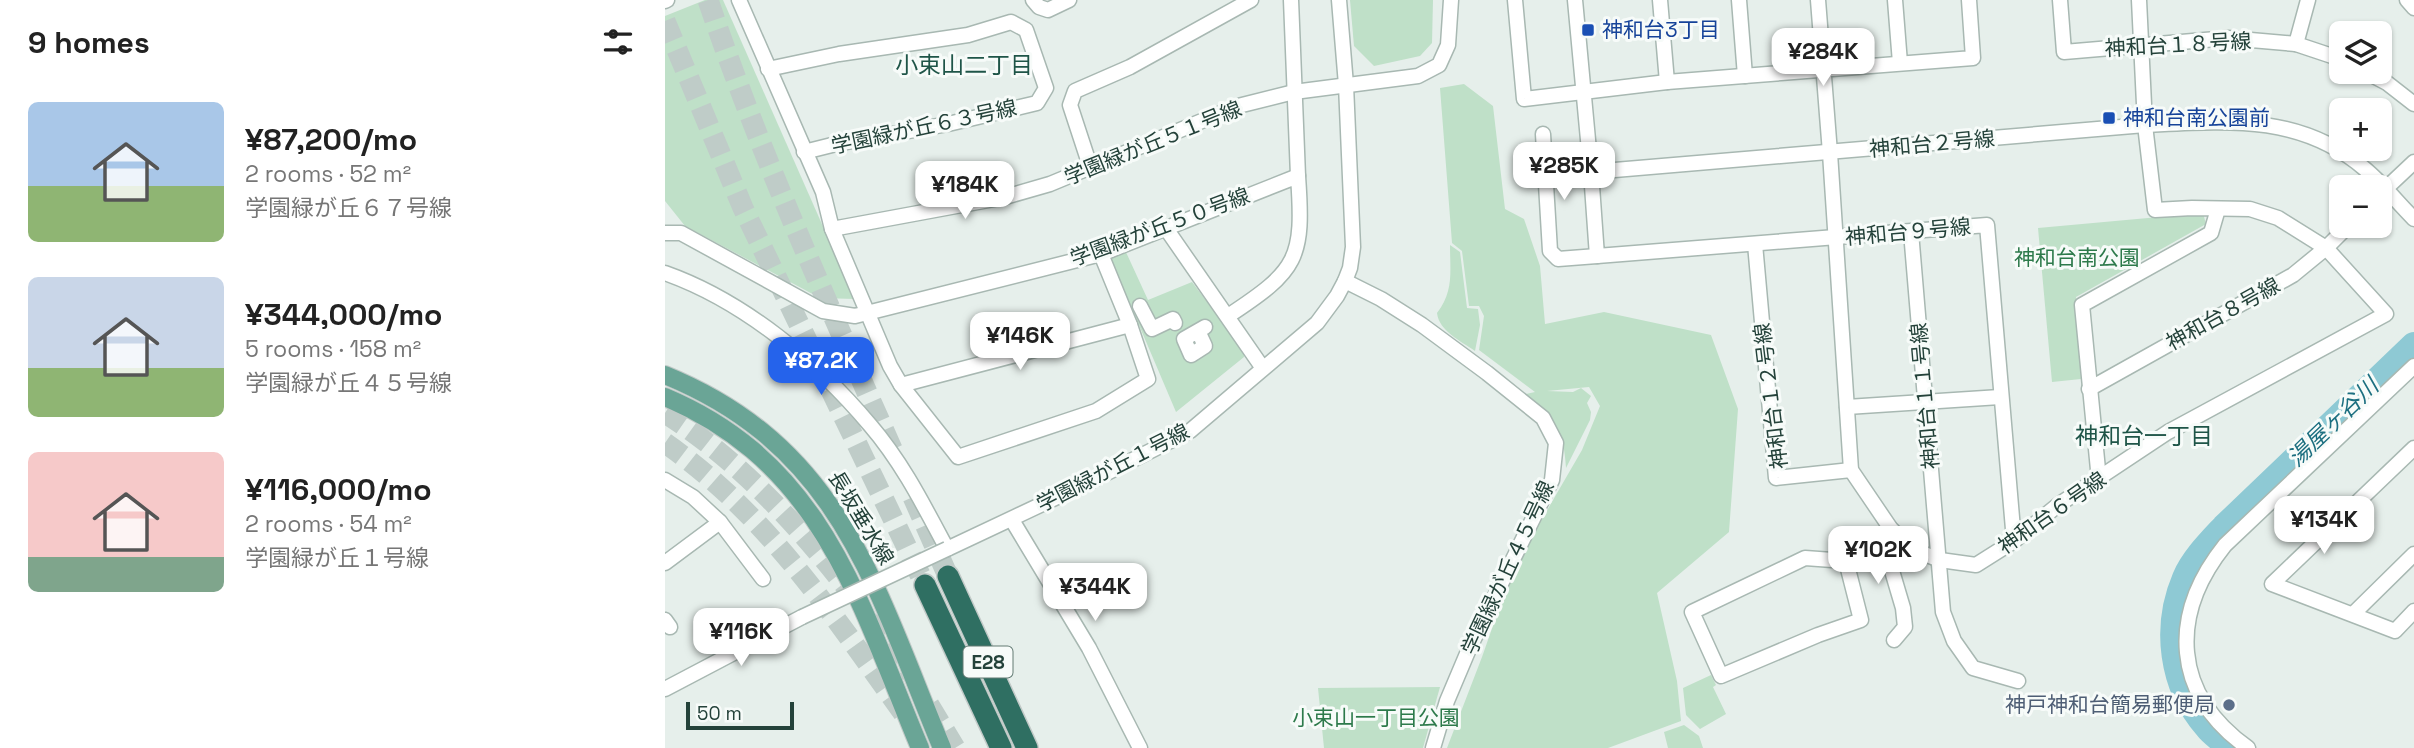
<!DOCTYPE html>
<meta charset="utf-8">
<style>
:root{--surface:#fff;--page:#f2f2f2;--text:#222;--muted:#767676;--accent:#2563eb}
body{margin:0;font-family:"Space Grotesk","Noto Sans JP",sans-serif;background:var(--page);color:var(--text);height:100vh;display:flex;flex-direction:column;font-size:26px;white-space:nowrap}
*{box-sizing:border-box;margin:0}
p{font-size:23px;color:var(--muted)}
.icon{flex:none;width:38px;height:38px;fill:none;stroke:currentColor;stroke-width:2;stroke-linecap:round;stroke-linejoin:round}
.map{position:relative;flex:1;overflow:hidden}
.details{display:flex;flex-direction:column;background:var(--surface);width:665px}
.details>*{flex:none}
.fabs{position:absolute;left:1664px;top:21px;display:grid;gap:14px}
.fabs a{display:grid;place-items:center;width:63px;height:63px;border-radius:10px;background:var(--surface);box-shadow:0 2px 5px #0004;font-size:35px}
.scale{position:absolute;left:21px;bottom:18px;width:108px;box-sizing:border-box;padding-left:7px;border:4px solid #24423a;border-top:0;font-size:19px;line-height:24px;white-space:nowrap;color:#24423a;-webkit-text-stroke:5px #f7fbf9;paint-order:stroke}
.price{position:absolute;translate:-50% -60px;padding:0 16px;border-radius:14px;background:#fff;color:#222;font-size:23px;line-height:46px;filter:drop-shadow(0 2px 4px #0008)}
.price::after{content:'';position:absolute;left:50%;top:42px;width:21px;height:16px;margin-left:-10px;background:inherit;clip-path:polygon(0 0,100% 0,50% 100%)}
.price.on{background:var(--accent);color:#fff}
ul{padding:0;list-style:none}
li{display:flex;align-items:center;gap:21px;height:175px;padding:0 28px}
li span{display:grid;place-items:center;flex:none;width:196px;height:140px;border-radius:10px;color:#555}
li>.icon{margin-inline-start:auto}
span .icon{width:84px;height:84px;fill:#fffc;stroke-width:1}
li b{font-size:30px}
h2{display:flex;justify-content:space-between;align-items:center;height:84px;padding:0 28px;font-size:30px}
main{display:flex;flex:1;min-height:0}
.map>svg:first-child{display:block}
.green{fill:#bfe0c8}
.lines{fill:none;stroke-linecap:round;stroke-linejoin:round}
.river{stroke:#8ec9d4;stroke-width:26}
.highway-tunnel{stroke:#bfccc8;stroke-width:21;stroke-dasharray:21 10;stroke-linecap:butt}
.minor-casing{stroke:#a8b8b2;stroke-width:17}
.major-casing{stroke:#c2cac8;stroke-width:20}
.highway-casing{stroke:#c2cac8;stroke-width:24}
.minor{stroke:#fff;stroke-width:14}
.major{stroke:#6aa596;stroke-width:18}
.highway{stroke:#2f6f62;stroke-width:21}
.minor-bridge-casing{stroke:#a8b8b2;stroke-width:17;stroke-linecap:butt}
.minor-bridge{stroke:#fff;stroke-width:14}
.transit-dot{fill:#1a4fb4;stroke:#f7fbf9;stroke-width:2.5}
.service-dot{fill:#5c6f8a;stroke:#f7fbf9;stroke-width:2.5}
.labels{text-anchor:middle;stroke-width:6;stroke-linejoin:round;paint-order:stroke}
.shield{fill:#f7fbf9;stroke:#637a73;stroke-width:2}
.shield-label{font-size:19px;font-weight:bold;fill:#24423a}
.transit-label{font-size:21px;fill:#164399;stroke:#f7fbf9;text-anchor:start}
.street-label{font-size:21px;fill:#24423a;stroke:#f7fbf9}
.park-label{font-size:21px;fill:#2d7a4b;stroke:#f7fbf9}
.service-label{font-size:21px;fill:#4e5e75;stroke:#f7fbf9;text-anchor:end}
.neighbourhood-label{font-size:23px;fill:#1f5548;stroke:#f7fbf9}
.water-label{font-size:23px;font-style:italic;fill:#1c6f80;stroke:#f7fbf9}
</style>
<main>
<section class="details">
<h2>9 homes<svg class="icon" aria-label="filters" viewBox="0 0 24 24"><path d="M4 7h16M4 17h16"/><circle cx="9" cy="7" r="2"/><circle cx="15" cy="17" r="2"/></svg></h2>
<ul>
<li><span style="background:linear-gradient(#a9c7e8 60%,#8fb573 0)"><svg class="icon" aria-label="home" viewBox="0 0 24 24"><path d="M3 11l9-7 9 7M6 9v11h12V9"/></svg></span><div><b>¥87,200/mo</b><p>2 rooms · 52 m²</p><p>学園緑が丘６７号線</p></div></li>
<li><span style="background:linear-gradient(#c9d6e8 65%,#8fb573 0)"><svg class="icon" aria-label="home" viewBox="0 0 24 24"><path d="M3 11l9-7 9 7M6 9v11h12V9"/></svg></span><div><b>¥344,000/mo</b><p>5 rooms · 158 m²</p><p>学園緑が丘４５号線</p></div></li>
<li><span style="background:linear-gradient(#f6c9c9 75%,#7fa58c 0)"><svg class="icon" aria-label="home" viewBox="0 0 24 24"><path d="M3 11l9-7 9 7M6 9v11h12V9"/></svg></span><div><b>¥116,000/mo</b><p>2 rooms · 54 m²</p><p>学園緑が丘１号線</p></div></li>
</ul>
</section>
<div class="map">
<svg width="1749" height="748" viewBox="0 0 1749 748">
<rect width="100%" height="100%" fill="#e6efeb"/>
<g class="green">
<path d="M40,0H58L190,299L155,298L20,226L0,201V16Z"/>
<path d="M685,0H768L767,43L755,56L709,66L689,46Z"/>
<path d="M799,84L828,106L840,209L859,219L875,266L880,324L939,312L1046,335L1073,409L1064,532L992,593L1012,681L1016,721L943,748H782L817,657L838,597L862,545L917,450L935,406L924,387L882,391L908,392L916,388L926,396L922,403L926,412L925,420L901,468C899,431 890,417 861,394L870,392L814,350L819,316L814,306H804L797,251L787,243L775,88Z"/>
<path d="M1538,213L1541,224L1411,297L1416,379L1387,382L1373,228Z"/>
<path d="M785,245L795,252L802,308L813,309L815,325L810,351C796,341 774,331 772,313C789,291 785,272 785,245Z"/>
<path d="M460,250L483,300L527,282L579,351V357L511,412L445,257Z"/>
<path d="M1046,675L1051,685L1048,687L1061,714L1035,729L1021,715L1018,688Z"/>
<path d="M775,687L758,748H659L653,688Z"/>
<path d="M1019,725L1034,736L1038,748H1003L999,732Z"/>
</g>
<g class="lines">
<path class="river" d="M1566,748C1558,741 1548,735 1542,727C1506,686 1499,627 1520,578C1528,559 1545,542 1559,527L1749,345"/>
<g class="highway-tunnel">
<path d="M43,0C96,157 164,306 231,458"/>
<path d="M0,21L78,208L260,585"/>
<path d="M0,413C74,460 132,524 186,593"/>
<path d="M0,443C101,513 168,615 239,714"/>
<path d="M248,497L283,576"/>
<path d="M206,618L244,676"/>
<path d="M264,705L290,748"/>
</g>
<g class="minor-casing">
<g id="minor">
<path d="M74,0L158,192L167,229L340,197L385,184L573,106L629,92L753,76L774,65L783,45L786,0"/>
<path d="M368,0L374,7L383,10L404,0"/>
<path d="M626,0L633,176"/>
<path d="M850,0L859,99L1002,82L1308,58L1304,0"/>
<path d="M910,0L926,172L1480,125C1559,121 1635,113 1700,169C1718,184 1733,203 1749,219"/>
<path d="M995,0L1002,82"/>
<path d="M1074,0L1080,76"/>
<path d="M1153,0L1165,153L1186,470L1226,529L1249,550L1275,560L1311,565L1349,541L1393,505L1503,432L1721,314L1661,248L1613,218L1585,209L1527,208L1490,210L1480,125L1474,0"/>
<path d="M1230,0L1235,63"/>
<path d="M1395,0L1399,52L1563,38L1631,44L1676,59"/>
<path d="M1742,0L1749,8"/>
<path d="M0,1L2,0"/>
<path d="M1631,44L1643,0"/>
<path d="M103,69L174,54L303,35L346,22L361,30L381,88L372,103L283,124L171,144L139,152"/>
<path d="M1701,72L1722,83L1749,104"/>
<path d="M878,134L885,251L893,259L932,256"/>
<path d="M426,169L405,105L410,91L465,67L586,0"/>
<path d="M926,172L932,256L1322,225L1349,541"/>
<path d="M1715,194L1749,162"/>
<path d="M500,227L597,367"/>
<path d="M167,229L225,366L236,385L293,457L431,411L483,379L465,325L436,254"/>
<path d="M1246,232L1278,612L1289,641L1308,668L1353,681"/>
<path d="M0,233H16L158,311L190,316L436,254L633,176C639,259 633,270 563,316"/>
<path d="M1090,244L1111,478L1186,470"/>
<path d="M0,273C79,301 152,362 205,425C237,462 259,506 282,549L424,482L525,431L652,323L672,296L680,281L685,268L688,247L681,85L674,0"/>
<path d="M680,281L716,299L757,325L822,373L878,418L891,443L887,480L804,649L782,701L768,748"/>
<path d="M475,306L487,329L508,319L510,323"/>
<path d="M533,331L540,346L526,355L519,339L540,327"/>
<path d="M236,385L465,325"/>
<path d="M1424,389L1628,275L1661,248L1683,226"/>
<path d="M1182,407L1335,397"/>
<path d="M1749,448L1607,584L1730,631L1749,611"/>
<path d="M0,480L28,497L55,522L0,563"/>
<path d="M1434,480L1417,305L1546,233L1553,209"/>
<path d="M347,520L424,648L475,748"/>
<path d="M55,522L98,579"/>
<path d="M1217,537L1238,608L1240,627L1229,640"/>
<path d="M1181,561L1140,558L1027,612L1056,676L1153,635L1196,620L1181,561L1226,529"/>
<path d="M1688,614L1749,554"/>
<path d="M0,620L5,627"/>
<path d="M0,689L137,617"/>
<path d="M1583,748C1507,694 1504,615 1560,545L1749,366"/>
</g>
</g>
<g class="major-casing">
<g id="major">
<path d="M0,375C176,447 210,587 277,748"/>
<path d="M0,397C159,464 194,603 255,748"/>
</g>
</g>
<g class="highway-casing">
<g id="highway">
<path d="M283,576L362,748"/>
<path d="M260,585L336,748"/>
</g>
</g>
<use href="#minor" class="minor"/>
<use href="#major" class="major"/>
<use href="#highway" class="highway"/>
<g class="minor-bridge-casing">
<path id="minor-bridge" d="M137,617L282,549"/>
</g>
<use href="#minor-bridge" class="minor-bridge"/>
</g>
<g class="transit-dot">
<rect x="916" y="23" width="14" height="14" rx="3.5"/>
<rect x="1437" y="111" width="14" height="14" rx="3.5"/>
</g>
<circle class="service-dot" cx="1564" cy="705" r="7"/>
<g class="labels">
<rect class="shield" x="298.5" y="646.5" width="49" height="31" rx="5"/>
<g class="shield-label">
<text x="323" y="669">E28</text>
</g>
<g class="transit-label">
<text x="937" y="37">神和台3丁目</text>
<text x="1458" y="125">神和台南公園前</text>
</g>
<g class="street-label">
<text transform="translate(1513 45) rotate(-3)" y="7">神和台１８号線</text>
<text transform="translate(259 127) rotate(-12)" y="7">学園緑が丘６３号線</text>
<text transform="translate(488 143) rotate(-22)" y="7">学園緑が丘５１号線</text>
<text transform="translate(1267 144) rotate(-5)" y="7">神和台２号線</text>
<text transform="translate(495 227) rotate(-20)" y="7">学園緑が丘５０号線</text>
<text transform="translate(1243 232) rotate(-5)" y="7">神和台９号線</text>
<text transform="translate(1558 314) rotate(-29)" y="7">神和台８号線</text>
<text transform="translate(1106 396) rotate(-97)" y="7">神和台１２号線</text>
<text transform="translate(1260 396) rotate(-95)" y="7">神和台１１号線</text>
<text transform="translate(448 468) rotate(-27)" y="7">学園緑が丘１号線</text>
<text transform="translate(1387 513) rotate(-35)" y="7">神和台６号線</text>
<text transform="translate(196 518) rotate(59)" y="7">長坂垂水線</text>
<text transform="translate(843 568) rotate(-65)" y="7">学園緑が丘４５号線</text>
</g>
<g class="park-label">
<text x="1412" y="265">神和台南公園</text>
<text x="711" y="725">小束山一丁目公園</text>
</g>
<g class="service-label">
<text x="1550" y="712">神戸神和台簡易郵便局</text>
</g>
<g class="neighbourhood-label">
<text x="299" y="73">小束山二丁目</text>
<text x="1479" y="444">神和台一丁目</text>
</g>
<g class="water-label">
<text transform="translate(1668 422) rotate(-44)" y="8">湯屋ヶ谷川</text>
</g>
</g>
</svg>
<div class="fabs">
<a><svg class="icon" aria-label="layers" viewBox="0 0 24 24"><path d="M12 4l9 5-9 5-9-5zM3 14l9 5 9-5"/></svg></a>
<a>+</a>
<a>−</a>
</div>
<div class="scale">50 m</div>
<b class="price" style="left:1158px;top:88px">¥284K</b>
<b class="price" style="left:899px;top:202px">¥285K</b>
<b class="price" style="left:300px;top:221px">¥184K</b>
<b class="price" style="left:355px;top:372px">¥146K</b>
<b class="price on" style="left:156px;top:397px">¥87.2K</b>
<b class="price" style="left:1659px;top:556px">¥134K</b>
<b class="price" style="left:1213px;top:586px">¥102K</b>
<b class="price" style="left:430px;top:623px">¥344K</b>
<b class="price" style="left:76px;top:668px">¥116K</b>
</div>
</main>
